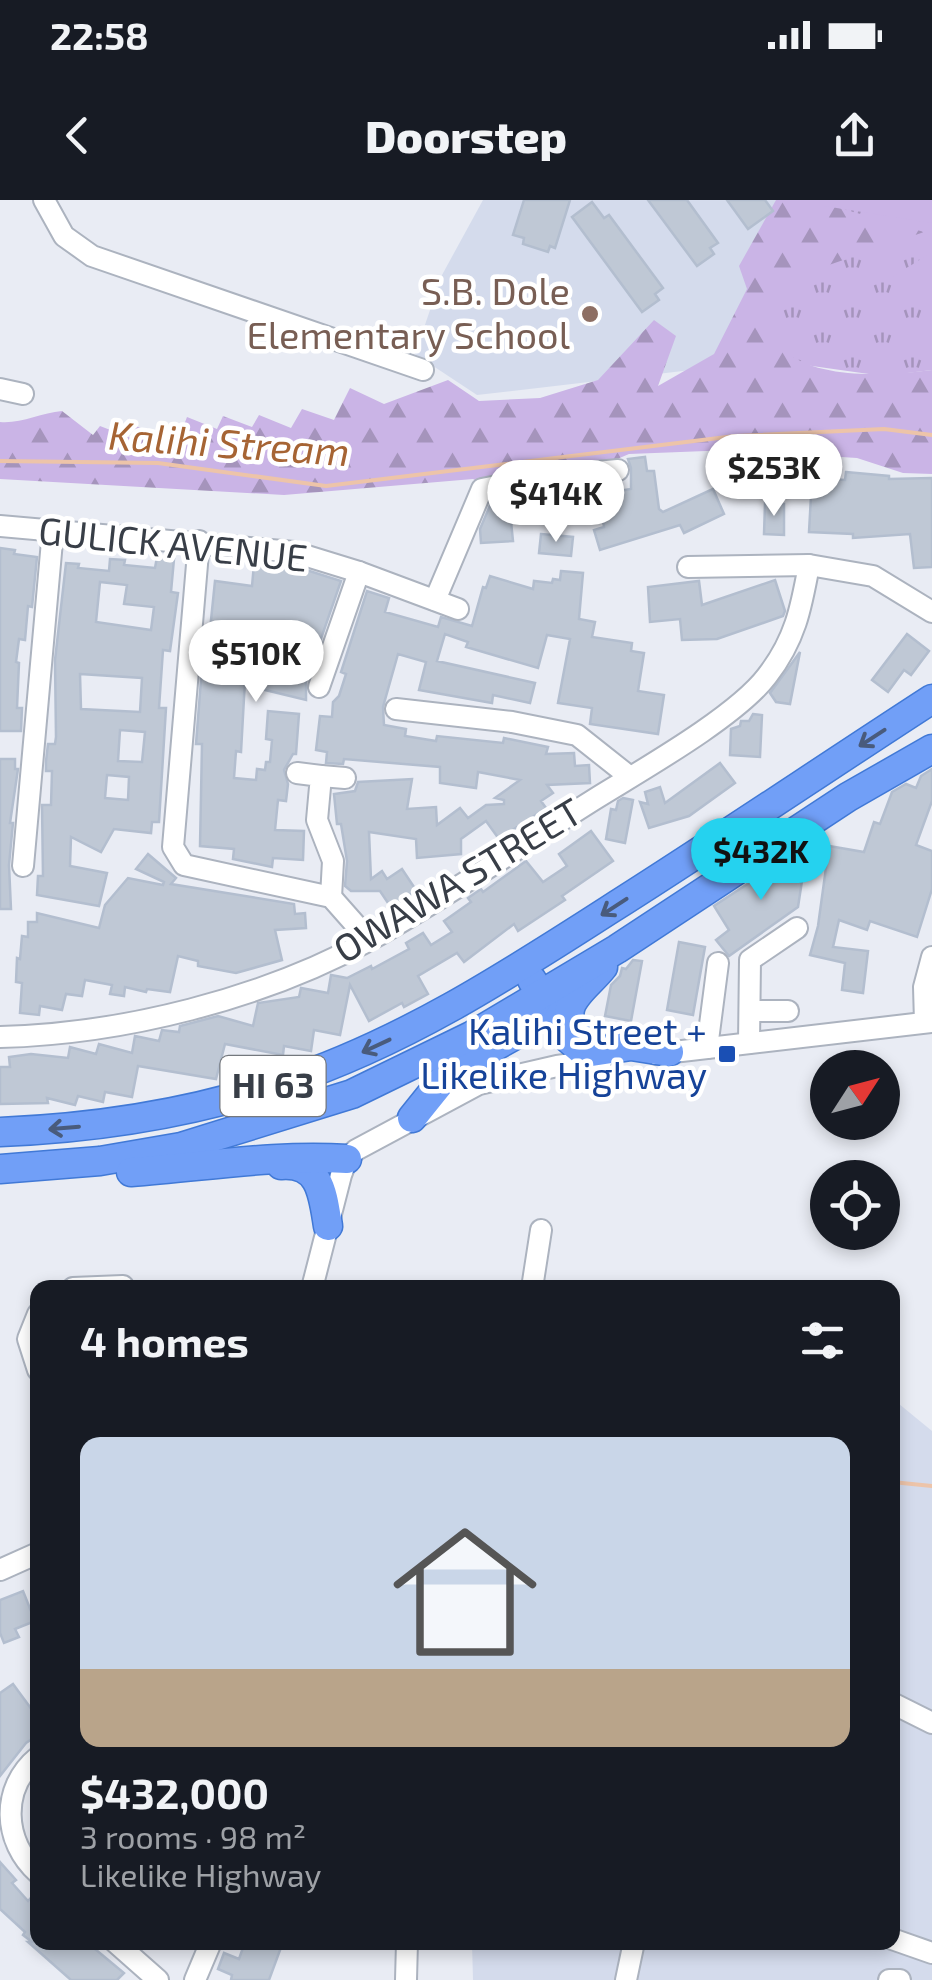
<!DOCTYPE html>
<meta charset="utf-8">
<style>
:root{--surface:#171b24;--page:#242831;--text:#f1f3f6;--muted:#9ea1a6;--accent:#25d2ef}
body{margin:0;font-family:"Exo 2",sans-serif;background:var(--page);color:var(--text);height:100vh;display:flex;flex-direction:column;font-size:38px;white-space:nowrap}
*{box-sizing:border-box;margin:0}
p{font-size:32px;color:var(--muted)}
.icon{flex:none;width:55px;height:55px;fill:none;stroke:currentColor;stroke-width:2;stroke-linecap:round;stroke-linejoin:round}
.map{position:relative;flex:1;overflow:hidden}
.panel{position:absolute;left:30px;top:1080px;width:870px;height:670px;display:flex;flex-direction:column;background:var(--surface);border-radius:20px;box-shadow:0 5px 15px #0003}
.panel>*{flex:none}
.needle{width:65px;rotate:54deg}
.buttons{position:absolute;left:810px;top:850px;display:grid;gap:20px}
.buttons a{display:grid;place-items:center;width:90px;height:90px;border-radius:50%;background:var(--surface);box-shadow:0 5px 15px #0003;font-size:50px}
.price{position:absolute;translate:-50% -85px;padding:0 22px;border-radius:35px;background:#fff;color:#222;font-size:32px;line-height:65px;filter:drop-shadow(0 2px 5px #0008)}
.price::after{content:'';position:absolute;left:50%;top:60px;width:30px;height:22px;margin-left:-15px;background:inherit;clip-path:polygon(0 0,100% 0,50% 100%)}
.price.current{background:var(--accent);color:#111}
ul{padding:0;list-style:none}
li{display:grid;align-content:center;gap:20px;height:530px;padding:0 50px}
li span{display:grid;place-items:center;height:310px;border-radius:20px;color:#555}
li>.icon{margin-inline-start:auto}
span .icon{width:180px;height:180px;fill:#fffc;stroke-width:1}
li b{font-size:42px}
h2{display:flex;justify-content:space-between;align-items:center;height:120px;padding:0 50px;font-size:42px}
.status{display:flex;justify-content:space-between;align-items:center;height:70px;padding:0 50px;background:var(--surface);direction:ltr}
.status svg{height:28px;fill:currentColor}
header{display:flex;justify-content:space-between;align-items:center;height:130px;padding:0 50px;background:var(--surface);font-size:45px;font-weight:800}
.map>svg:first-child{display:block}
.education{fill:#d4dbec}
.grass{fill:url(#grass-tufts)}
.forest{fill:url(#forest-firs)}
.pitch{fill:#cab4e6}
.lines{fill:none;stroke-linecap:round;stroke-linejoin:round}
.stream{stroke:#edc4a9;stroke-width:4}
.building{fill:#bfc8d5;stroke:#b3becf;stroke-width:2.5;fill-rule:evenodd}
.minor-casing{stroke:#acb3bf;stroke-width:24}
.highway-casing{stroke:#4179d6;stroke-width:31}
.minor{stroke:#fff;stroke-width:20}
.highway{stroke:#719ff7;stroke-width:28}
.oneway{stroke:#495b7c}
.education-dot{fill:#8d6e63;stroke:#fff;stroke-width:4}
.transit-dot{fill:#1a4fb4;stroke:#fff;stroke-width:4}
.labels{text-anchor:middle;stroke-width:9;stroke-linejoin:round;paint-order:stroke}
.shield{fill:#fff;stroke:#74787e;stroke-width:2.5}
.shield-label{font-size:35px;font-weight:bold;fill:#383e47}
.education-label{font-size:38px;fill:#785e54;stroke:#fff;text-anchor:end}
.street-label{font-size:38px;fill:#383e47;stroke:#fff}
.transit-label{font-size:38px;fill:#164399;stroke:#fff;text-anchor:end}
.water-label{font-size:40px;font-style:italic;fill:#a66434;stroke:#fff}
</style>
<div class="status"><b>22:58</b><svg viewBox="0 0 49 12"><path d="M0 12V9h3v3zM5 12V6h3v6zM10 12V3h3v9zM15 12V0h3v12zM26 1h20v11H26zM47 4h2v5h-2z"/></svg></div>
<header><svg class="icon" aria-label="back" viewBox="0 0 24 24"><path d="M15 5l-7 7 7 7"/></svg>Doorstep<svg class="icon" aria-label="share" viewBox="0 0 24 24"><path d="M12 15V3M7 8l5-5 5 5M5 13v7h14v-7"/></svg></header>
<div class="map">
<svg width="932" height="1780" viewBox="0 0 932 1780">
<defs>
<pattern id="grass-tufts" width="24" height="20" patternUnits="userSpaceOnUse" patternTransform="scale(2.5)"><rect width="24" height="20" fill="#cab4e6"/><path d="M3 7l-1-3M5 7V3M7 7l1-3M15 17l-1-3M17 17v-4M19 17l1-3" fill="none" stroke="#a594bc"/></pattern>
<pattern id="forest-firs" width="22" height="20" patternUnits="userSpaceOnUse" patternTransform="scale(2.5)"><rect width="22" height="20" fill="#cab4e6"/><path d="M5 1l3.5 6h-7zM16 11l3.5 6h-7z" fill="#a594bc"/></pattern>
</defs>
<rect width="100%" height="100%" fill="#e9ecf4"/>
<g class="education">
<path d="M483,0H792L734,165L477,195L415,154L442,75Z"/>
<path d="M893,1199L932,1231V1780H473L472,1743L892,1742Z"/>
</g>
<path class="grass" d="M792,0H932V170L883,176L805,165H734Z"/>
<path class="forest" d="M776,0H811L924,32L777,83L766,123C772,132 776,143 784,150C818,181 890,175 932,170V274L903,273L857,258L732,250L629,254L582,274L556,265L520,273L523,292L507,296L473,279L284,295L0,279V222C20,224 41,213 62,211L93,235L100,226L131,238L136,226L177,243L187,217L217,229L223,216L252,227L259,215L291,228L302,209L334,220L350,188L384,204L448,180L479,201L540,198L598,180L654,120L676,136L658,186L714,154L747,89L739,66Z"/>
<g class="pitch">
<path d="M824,0H932V23L824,6Z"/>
<path d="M932,52V122L891,78Z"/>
</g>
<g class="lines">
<g class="stream">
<path d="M0,261L158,263L326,286L735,236L884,229L932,235"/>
<path d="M892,1282L932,1286"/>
</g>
</g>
<g class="building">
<path d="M524,0H570L555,48L550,46L548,52L523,44L524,38L513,35Z"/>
<path d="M648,0H687L718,43L710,48L714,54L697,66Z"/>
<path d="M727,0H765L773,11L748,29Z"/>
<path d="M592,2L604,18L609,15L663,88L655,94L659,100L642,112L572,17Z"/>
<path d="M645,257L647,271H654L659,309L663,312L713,289L724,314L684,333L680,325L600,350L594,330L604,327L599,294L631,289V268L628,259Z"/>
<path d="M846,272L889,276V279L932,278V367L914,368L910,334L853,338V334L809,332L812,278L845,280Z"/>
<path d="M509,302L513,341L481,343L480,329L491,303Z"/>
<path d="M765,303L784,304V335L764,334Z"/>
<path d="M541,334L573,337L571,356L539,353Z"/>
<path d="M0,348L15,350L14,354L37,357L32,407L28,406L25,440L19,439L16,462L19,463L17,508H22L21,531H0Z"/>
<path d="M157,357L174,359L171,392L178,393L170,451L163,450L159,508H166L159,622H152L151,633L114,629L101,652L71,637L70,666L107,673L99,706L37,695L38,676H43L42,605H51L52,571H46V561L48,544H55L56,537L55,460L66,363L79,364L78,368L109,371L110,359L125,360L124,365L155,368ZM100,382L127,385L124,404L154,407L151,430L96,422ZM80,474L142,478L140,512L81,509ZM120,530L145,532L142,562L118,561ZM107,575L129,577L128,600L105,598Z"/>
<path d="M254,364L294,366L341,381L306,482V500L257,488L276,428L248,426L241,552L236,551L234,578L256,580L257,569L265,570L266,562H270L272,540L266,539L268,511L299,514L296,554H293L284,570L288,584L286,601L278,600L275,630L304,631L303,660L273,658L272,667L233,659L234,649L200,646L202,544H196L205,429L210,430L215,381L252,386Z"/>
<path d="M561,371L583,373L579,419L595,422L592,437L632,443L631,451L644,453L638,491L664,495L658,534L590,524L592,508L558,503L570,439L547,435L538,468L466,447L468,442L445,434L437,461L535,483L530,503L493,495L492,503L419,490L426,462L398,454L383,507L384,525L406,529L405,536L436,541L437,536L503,543L504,538L548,547L546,554L574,553L575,566L589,565L590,583L547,585L553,593L541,601L546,608L499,639L486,621L461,639V654L417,658L416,639L369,632L371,679L382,671L387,679L402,669L416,690L392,709L380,691H351L345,686L347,661L341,624H337L334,594L355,591L358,582L412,579L407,609L436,607L437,625L460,608L468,618L486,605L504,604V600L495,598L520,580L478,572L476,588L440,583V567L344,559L343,564L326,563L327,552L316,550L320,516L332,517L333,502L339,496L346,474L341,472L367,391L389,398L385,412L438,427L441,417L472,426L483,387L486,388L490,376L533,389L534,381L552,383L553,379L560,380Z"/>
<path d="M775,380L785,411L783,416L717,439L682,440L680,419L650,422L648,387L699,381L702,405Z"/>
<path d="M907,434L929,451L911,475L904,470L888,492L872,480Z"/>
<path d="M800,452L790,504L776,502L770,493Z"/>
<path d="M753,514L762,515L760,557L730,555L731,529L740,526L741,521H749Z"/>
<path d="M0,559H15V569H18L10,623H13L9,665L11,709H0Z"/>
<path d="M720,563L735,583L689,616L649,628L640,602L648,604L645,592L660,587L665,603Z"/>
<path d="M932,569V601L916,645L932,651V689L917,737L870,721L867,730L839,720L833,747L868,751L863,793L842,790L845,763L810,755L818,726L829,646L864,652L874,622L880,624L892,592L906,584L916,588L921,576Z"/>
<path d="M623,598L633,600L625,643L606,639L611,609L616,610L618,601Z"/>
<path d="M591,631L613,661L562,696L565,700L518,731L514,724L464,762L457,753L418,776L428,794L404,807L402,803L369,821L350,785L340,835L314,830L311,851L284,846L283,855L225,844L216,879L138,866L132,897L105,892L103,902L78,896L75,905L47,898L48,903L0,904V867H10L9,857L31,854L68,858L70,847L96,854L99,844L132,853L135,836L159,841L162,830L179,832L180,826L218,816L253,826L258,803L299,797L301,788L328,793L331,775L347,778L371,766L372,769L409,749L406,743L423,733L431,745L452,732L444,721L471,702L468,698L481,689L483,692L526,661L543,682L567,666L559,654Z"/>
<path d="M798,651L805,661L798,707L729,756L716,740L729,730L714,706Z"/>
<path d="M148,654L176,678L171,684L294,704L295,714L305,713L306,728L275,730L282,760L236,773L198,766V761L178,756L170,792L147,789L146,792L125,787L124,796L110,794L112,785L85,780L82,796L66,794L62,810L40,806L39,815L20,813L22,783L16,782L17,758L20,759L22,736L28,737V722H37V713L99,728L105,705L128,678L163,685L164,682L136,669Z"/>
<path d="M679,742L705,747L693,815L667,810Z"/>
<path d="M633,760L642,761L631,821L605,816L611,785L620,776L622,768L626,769Z"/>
<path d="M23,1391L35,1421L15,1429L19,1437L4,1443L0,1433V1400Z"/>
<path d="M13,1484L38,1518V1535L26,1543L0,1576V1493Z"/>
<path d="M0,1662L16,1680L12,1683L28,1701L38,1690V1742H100L95,1749L124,1773L117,1780H71L28,1742H32L23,1735L25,1732L0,1709Z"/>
<path d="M245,1742H283L269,1780H231L232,1775L218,1769L224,1753L239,1759Z"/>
</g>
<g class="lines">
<g class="minor-casing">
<g id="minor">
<path d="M44,0L64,36L92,56L423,170"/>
<path d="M0,189L23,194"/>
<path d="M0,326L294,352L359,372L458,409"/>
<path d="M199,341L173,647L184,665L331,697L369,740"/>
<path d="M688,367L809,365L873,376L932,412"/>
<path d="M435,400L482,289L542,277L618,270"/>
<path d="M319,487L359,372"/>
<path d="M396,509L512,522L577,535L630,577"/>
<path d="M297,573L321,576L317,620L333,661L331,697"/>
<path d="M321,576L345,578"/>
<path d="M23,666L53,330"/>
<path d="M750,811H788"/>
<path d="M925,822L924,787L932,757"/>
<path d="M0,837C123,834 262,799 370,740C447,697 520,646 595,599C640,571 736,517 767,476C795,440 801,409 809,365"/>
<path d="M749,843L750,760L797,728"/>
<path d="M707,848L718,763"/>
<path d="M656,854L932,822"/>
<path d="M73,1088L123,1086"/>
<path d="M312,1088L341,975L347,959L356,950L479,884L557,866L602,860"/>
<path d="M532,1088L541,1030"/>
<path d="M38,1114L28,1139L38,1170"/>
<path d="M0,1370L38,1353"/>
<path d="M892,1503L932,1523"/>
<path d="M38,1557C0,1588 3,1642 38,1673"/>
<path d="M892,1739L932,1753"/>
<path d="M115,1742L158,1780"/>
<path d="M195,1780L211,1742"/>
<path d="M406,1780L407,1742"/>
<path d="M626,1780L634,1742"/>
<path d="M889,1780H900"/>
</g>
</g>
<g class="highway-casing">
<g id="highway">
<path d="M532,780L565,836L585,853L631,846L669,852"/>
<path d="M581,839C552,806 584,791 603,767"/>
<path d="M412,918L449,872L517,834L540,795"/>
<path d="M0,932C97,928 190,914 282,883C401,844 505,777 609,710C718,641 824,569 932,499"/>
<path d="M281,965C321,962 323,995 328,1026"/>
<path d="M0,969L100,961L181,947L352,894L471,836L617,749L848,597L932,549"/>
<path d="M131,972C203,967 275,954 347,959"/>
</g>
</g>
<use href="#minor" class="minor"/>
<use href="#highway" class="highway"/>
</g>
<defs><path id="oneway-shaft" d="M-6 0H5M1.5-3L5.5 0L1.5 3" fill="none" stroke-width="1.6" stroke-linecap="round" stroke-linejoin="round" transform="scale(2.5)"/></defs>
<g class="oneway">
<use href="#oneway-shaft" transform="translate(872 538) rotate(147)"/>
<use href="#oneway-shaft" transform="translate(614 707) rotate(147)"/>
<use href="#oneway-shaft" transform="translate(376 846) rotate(155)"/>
<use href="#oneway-shaft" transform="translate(64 928) rotate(175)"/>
</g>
<circle class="education-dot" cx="590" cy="114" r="10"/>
<rect class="transit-dot" x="717" y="844" width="20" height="20" rx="5"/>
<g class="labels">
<rect class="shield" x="220.5" y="856" width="105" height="60" rx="8"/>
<g class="shield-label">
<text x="273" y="898">HI 63</text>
</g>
<g class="education-label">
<text x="570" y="105">S.B. Dole<tspan x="570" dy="44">Elementary School</tspan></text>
</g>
<g class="street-label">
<text transform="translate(173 345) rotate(6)" y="13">GULICK AVENUE</text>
<text transform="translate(458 681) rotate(-31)" y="13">OWAWA STREET</text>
</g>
<g class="transit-label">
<text x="707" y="845">Kalihi Street +<tspan x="707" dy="44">Likelike Highway</tspan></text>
</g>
<g class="water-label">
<text transform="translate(229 244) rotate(4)" y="14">Kalihi Stream</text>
</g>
</g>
</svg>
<div class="buttons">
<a><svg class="needle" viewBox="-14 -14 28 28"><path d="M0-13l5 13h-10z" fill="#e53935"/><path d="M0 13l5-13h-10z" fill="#9ea1a6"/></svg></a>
<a><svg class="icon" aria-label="locate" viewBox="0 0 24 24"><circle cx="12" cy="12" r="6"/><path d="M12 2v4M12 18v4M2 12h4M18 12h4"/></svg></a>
</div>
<b class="price" style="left:774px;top:319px">$253K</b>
<b class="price" style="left:556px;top:345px">$414K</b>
<b class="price" style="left:256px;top:505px">$510K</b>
<b class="price current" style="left:761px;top:703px">$432K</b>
<section class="panel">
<h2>4 homes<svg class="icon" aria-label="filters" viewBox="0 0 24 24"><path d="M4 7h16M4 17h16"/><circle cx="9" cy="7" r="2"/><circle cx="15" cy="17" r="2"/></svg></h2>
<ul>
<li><span style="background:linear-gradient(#c9d6e8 75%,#b9a48a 0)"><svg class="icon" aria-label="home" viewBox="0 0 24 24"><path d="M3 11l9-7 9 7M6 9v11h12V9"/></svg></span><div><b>$432,000</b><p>3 rooms · 98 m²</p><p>Likelike Highway</p></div></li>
</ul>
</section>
</div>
